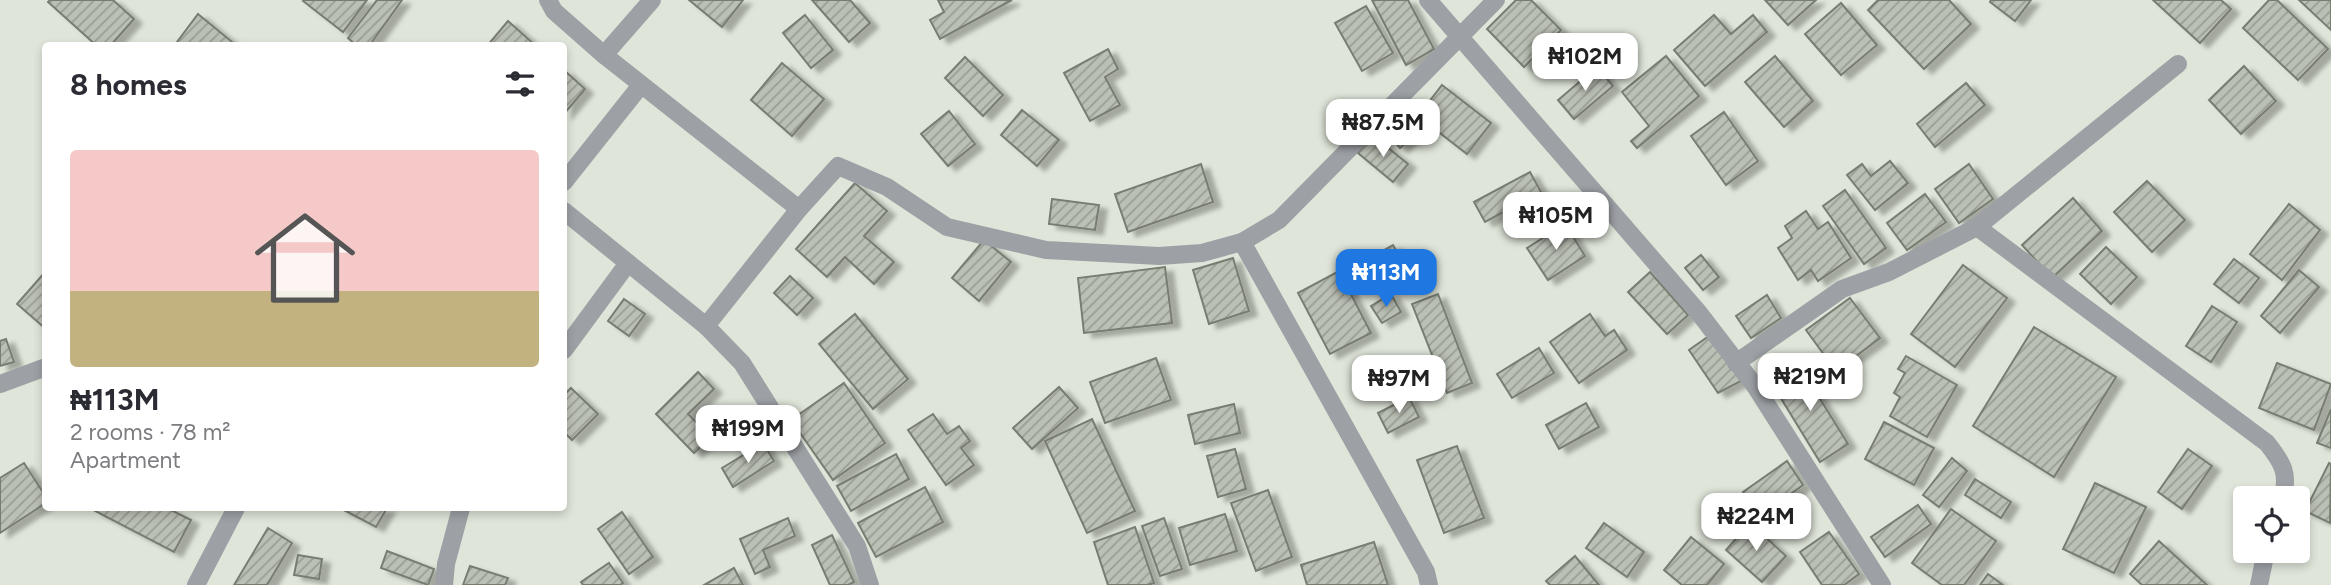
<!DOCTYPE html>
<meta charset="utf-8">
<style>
:root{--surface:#fff;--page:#f2f2f3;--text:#2b2b33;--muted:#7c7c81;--line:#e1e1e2;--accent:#1f78e2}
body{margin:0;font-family:Figtree,sans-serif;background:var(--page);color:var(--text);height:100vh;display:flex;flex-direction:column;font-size:26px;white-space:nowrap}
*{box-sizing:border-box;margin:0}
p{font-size:23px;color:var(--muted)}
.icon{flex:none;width:38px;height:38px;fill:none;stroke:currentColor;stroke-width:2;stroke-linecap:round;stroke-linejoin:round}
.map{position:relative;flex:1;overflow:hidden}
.side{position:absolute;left:42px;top:42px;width:525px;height:469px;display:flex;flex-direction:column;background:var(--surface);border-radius:7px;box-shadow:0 4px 10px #0003}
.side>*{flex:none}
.controls{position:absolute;left:2233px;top:486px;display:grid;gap:14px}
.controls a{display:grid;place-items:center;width:77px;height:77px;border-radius:7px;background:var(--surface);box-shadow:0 4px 10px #0003;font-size:35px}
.price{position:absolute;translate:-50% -60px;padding:0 16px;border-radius:14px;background:#fff;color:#222;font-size:23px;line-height:46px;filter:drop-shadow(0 2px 4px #0008)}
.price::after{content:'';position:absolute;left:50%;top:42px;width:21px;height:16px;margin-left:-10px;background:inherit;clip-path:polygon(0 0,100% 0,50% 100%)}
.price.on{background:var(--accent);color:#fff}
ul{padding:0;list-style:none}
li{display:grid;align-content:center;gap:14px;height:371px;padding:0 28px}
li+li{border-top:2px solid var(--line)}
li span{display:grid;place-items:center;height:217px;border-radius:7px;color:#555}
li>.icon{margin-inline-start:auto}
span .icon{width:126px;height:126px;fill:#fffc;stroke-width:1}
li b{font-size:30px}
h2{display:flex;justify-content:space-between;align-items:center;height:84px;padding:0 28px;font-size:30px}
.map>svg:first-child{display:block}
.building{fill:url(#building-hatch);stroke:#787d72;stroke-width:2;filter:url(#shadow)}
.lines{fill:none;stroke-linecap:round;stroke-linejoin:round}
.street{stroke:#9da0a5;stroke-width:18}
</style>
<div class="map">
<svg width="2331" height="585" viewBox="0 0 2331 585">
<defs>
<pattern id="building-hatch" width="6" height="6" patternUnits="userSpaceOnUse" patternTransform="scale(1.75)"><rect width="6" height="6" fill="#bbc0b5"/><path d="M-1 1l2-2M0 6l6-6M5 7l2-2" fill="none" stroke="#999d94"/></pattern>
<filter id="shadow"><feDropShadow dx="8" dy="4.5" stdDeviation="2" flood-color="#0004"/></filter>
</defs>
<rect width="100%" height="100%" fill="#dfe5d9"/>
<g class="building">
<path d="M50,0H113L134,19L110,46H97L48,2Z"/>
<path d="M304,0H367L343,32L303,1Z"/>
<path d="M377,0H402L369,46H357L348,38Z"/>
<path d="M689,0H743L722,27Z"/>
<path d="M812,0H850L870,23L849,42Z"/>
<path d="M938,0H1012L940,39L930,20L944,12Z"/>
<path d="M1372,0H1408L1434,49L1406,65Z"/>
<path d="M1516,0H1531L1561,30L1524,67L1487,29Z"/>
<path d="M1765,0H1816L1788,25Z"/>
<path d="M1878,0H1949L1971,24L1924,69L1868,10Z"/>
<path d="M1991,0H2031L2015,21L1990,2Z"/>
<path d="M2153,0H2221L2231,9L2200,43Z"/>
<path d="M2269,0H2277L2328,49L2298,80L2243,28Z"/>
<path d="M2299,0H2331V30Z"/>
<path d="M1841,3L1877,45L1841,75L1805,34Z"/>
<path d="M1366,6L1393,53L1362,71L1335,23Z"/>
<path d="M198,14L237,46H174Z"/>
<path d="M805,15L833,50L811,68L783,33Z"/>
<path d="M1714,15L1731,34L1753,15L1767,32L1705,86L1674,50Z"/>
<path d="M508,21L536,46H487Z"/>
<path d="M1108,49L1118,69L1105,77L1120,105L1090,121L1064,73Z"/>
<path d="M1666,56L1699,96L1637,148L1631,141L1649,126L1622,92Z"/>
<path d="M1775,56L1813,101L1784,127L1745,82Z"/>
<path d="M965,57L1003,95L983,116L945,78Z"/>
<path d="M782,63L824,99L792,136L751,100Z"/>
<path d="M2244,66L2276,101L2241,134L2209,100Z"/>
<path d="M1597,67L1613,86L1574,119L1558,100Z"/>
<path d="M564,70L585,89L564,114Z"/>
<path d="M1966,83L1985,105L1935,147L1917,124Z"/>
<path d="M1442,85L1491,123L1467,154L1418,116Z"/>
<path d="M1022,110L1059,140L1037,166L1001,135Z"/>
<path d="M1408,110L1424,126L1400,148L1385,130Z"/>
<path d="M949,111L975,144L948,166L921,134Z"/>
<path d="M1724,112L1758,161L1726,185L1691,136Z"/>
<path d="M1372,135L1408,164L1393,182L1358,153Z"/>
<path d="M1890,161L1908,183L1875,210L1847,175L1862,164L1871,176Z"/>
<path d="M1201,164L1213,202L1128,232L1115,194Z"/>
<path d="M1969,164L1993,199L1959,223L1935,189Z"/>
<path d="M1530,172L1541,192L1485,222L1474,202Z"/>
<path d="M2147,181L2185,220L2152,252L2114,212Z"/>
<path d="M855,183L887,211L864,236L894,262L874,284L845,257L827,277L796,249Z"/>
<path d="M1845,190L1886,248L1864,264L1823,206Z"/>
<path d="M1925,194L1946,222L1907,250L1887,223Z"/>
<path d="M2073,198L2102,231L2052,278L2022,245Z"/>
<path d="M1052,199L1099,205L1095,230L1049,224Z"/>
<path d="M2289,204L2320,230L2282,280L2250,254Z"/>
<path d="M1806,211L1818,229L1828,222L1851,258L1818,281L1811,270L1798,280L1778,248L1792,238L1785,226Z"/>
<path d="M1565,224L1585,256L1548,280L1527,248Z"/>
<path d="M984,240L1011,262L979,301L952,278Z"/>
<path d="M1393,245L1404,264L1362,287L1352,268Z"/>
<path d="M2106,247L2137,277L2111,304L2080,274Z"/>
<path d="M1701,255L1719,277L1703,290L1685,268Z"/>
<path d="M1233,258L1249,311L1209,324L1193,270Z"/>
<path d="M2234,259L2259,278L2239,303L2214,284Z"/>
<path d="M1963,265L2007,298L1955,367L1911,334Z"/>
<path d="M1165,267L1172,323L1084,333L1078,278Z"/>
<path d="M2299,270L2319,287L2280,333L2261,316Z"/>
<path d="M46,271V329L17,304Z"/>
<path d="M1339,271L1371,333L1330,354L1298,293Z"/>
<path d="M1650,272L1688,315L1667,334L1628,292Z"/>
<path d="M790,276L813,298L797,315L774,293Z"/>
<path d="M1391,294L1401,312L1382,323L1371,306Z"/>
<path d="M1438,294L1472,383L1447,393L1412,304Z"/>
<path d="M1767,295L1781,318L1751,338L1736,316Z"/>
<path d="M1850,298L1880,338L1836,371L1806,330Z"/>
<path d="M624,299L645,314L629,336L608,321Z"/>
<path d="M2212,306L2237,322L2211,362L2186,346Z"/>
<path d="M855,314L908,379L873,409L819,344Z"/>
<path d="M1590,314L1605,336L1614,330L1627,350L1579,383L1550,342Z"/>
<path d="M2034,327L2116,377L2054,477L1973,426Z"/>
<path d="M1709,336L1741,381L1718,393L1689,350Z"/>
<path d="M6,339L14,362L0,366V341Z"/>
<path d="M1539,348L1554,373L1512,398L1497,374Z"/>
<path d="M1906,356L1957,385L1927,437L1890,416L1900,397L1894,393L1905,373L1898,369Z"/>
<path d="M1156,358L1171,400L1105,423L1090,382Z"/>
<path d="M2277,363L2331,384L2314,430L2259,408Z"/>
<path d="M1799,365L1848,444L1820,462L1771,382Z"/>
<path d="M698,372L714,389L688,414L711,437L694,453L656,414Z"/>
<path d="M844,383L885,443L833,480L791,420Z"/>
<path d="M1059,387L1078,408L1032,449L1013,428Z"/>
<path d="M571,388L598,414L572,440L564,432V395Z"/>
<path d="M1409,397L1419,417L1388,433L1378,413Z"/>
<path d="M1586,403L1599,427L1559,449L1546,425Z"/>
<path d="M1234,404L1240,433L1195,444L1188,415Z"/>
<path d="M2331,409V448L2317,443Z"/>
<path d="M933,414L947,434L959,426L970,441L961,448L974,465L946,485L908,430Z"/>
<path d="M1092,419L1135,511L1087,533L1045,441Z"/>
<path d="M1884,422L1934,448L1914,485L1865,459Z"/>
<path d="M763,443L774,461L733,487L722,468Z"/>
<path d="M1457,446L1484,518L1444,533L1417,460Z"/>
<path d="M1235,449L1246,489L1218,497L1207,456Z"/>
<path d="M2188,449L2212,466L2182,509L2158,492Z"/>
<path d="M896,454L909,479L851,511L837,486Z"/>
<path d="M1952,458L1967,471L1939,507L1923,495Z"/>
<path d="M1787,461L1803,485L1760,516L1743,492Z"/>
<path d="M24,463L46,497V503L0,533V478Z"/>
<path d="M2329,463L2331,464L2330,523L2305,511Z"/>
<path d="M1975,479L2011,502L2001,518L1965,495Z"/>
<path d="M2095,483L2146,507L2114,573L2063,549Z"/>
<path d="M925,487L943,522L876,557L858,523Z"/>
<path d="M1268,490L1292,557L1256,571L1231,503Z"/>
<path d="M1918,505L1931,524L1885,557L1871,537Z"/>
<path d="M97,508H167L191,520L174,552L95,511Z"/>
<path d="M340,508H387L376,527Z"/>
<path d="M1951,509L1996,541L1964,585H1942L1912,563Z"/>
<path d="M622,512L653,557L629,574L598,529Z"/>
<path d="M1225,514L1237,551L1190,565L1179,528Z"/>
<path d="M788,518L795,536L763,550L770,567L755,574L740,539Z"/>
<path d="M1164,518L1182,569L1160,576L1142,526Z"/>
<path d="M1604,523L1644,552L1627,577L1586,548Z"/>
<path d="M1750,523L1786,556L1762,582L1726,550Z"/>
<path d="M1135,527L1154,583L1147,585H1108L1094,542Z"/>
<path d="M268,528L292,543L267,585H234Z"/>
<path d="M1829,532L1859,574L1844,585H1822L1800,552Z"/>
<path d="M832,535L854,582L848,585H830L812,545Z"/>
<path d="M1691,537L1724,564L1707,585H1682L1664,570Z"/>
<path d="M2159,541L2207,585H2142L2130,574Z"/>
<path d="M1374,542L1388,585H1307L1301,565Z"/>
<path d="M387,551L434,569L428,585L381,568Z"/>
<path d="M298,555L322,559L319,579L294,575Z"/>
<path d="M1575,556L1599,585H1550L1546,581Z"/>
<path d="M609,563L623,583L620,585H583L581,582Z"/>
<path d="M470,566L508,578L505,585H463Z"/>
<path d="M734,568L743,585H704Z"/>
<path d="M1988,574L2003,585H1980Z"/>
</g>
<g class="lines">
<g class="street">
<path d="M548,0L554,11L604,55L799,209"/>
<path d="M1428,0L1699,313L1755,386L1882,585"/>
<path d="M604,55L652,0"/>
<path d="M564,182L641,85"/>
<path d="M564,211L706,326L742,363L857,546L870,585"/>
<path d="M1977,227L2267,443C2282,462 2290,474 2282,499"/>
<path d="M1242,242L1426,572L1429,585"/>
<path d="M706,326L799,209L838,166L887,187L947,227L1046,250L1159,256L1202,253L1242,242L1279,220L1496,0"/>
<path d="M564,350L628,263"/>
<path d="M1736,363L1842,289L1889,272L1977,227L2178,64"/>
<path d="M0,384L46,367"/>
<path d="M196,585L236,508"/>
<path d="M444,585L446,564L461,508"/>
<path d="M2259,585L2266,551"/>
</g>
</g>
</svg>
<div class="controls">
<a><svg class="icon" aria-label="locate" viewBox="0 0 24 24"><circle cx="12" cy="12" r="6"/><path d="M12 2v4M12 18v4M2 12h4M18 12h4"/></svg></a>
</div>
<b class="price" style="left:1585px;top:93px">₦102M</b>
<b class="price" style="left:1383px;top:159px">₦87.5M</b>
<b class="price" style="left:1556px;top:252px">₦105M</b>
<b class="price on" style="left:1386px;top:309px">₦113M</b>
<b class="price" style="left:1810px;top:413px">₦219M</b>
<b class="price" style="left:1399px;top:415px">₦97M</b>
<b class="price" style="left:748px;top:465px">₦199M</b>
<b class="price" style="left:1756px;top:553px">₦224M</b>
<section class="side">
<h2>8 homes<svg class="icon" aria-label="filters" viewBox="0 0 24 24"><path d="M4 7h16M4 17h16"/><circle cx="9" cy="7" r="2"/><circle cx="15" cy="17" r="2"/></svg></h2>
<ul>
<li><span style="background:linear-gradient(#f6c9c9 65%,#c2b280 0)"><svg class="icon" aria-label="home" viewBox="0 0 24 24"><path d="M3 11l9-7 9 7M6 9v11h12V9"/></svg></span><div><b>₦113M</b><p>2 rooms · 78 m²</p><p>Apartment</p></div></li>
</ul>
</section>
</div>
